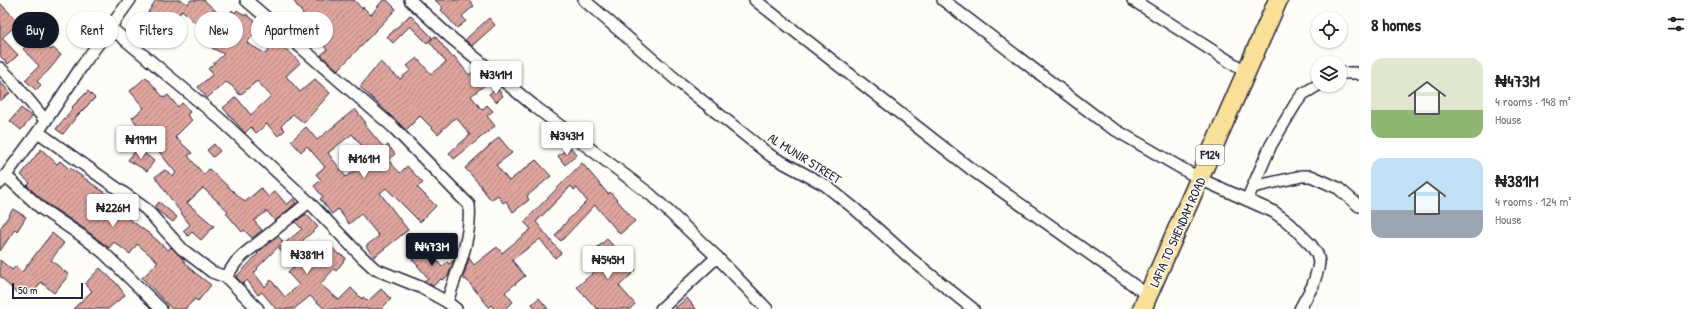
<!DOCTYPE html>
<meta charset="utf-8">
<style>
:root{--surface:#fff;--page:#f6f6f6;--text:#222;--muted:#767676;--accent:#111827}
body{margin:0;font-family:"Patrick Hand",sans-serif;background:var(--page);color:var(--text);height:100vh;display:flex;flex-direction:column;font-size:15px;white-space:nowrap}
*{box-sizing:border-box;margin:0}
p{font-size:13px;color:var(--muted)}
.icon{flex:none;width:22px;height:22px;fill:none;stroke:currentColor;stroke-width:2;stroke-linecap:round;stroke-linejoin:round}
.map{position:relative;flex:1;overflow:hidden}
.panel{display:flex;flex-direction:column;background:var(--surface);width:340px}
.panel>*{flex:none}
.banner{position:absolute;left:12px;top:12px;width:380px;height:36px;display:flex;gap:8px}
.controls{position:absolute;left:1311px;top:12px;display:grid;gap:8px}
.controls a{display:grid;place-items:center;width:36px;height:36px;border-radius:50%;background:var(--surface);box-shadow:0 1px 3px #0004;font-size:20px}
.scale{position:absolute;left:12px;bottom:10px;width:71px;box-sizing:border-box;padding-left:4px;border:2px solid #22223b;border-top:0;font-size:11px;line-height:14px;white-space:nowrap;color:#22223b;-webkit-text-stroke:3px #fdfcf7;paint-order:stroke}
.price{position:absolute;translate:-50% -34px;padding:0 9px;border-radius:4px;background:#fff;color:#222;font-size:13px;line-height:26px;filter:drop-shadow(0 1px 2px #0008)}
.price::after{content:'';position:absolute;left:50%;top:24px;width:12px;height:9px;margin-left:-6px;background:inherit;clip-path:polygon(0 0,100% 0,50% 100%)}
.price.active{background:var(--accent);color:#fff}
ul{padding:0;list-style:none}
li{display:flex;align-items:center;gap:12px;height:100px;padding:0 12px}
li span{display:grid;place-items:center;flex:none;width:112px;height:80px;border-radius:12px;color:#555}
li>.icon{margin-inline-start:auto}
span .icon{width:48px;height:48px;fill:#fffc;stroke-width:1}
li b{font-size:17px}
h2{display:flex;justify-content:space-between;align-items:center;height:48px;padding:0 12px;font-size:17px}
.tag{padding:0 14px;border-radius:18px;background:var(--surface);box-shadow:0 1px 3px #0004;font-size:14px;line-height:36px}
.tag.active{background:var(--accent);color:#fff}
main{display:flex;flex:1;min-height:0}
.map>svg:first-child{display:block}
.building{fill:url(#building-hatch);stroke:#22223b;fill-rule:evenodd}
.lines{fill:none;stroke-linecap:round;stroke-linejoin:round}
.minor-casing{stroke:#22223b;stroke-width:14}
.primary-casing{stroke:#22223b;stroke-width:21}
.minor{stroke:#fdfcf7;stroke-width:11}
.primary{stroke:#fadf96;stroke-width:18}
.labels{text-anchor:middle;stroke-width:3.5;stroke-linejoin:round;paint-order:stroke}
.shield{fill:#fdfcf7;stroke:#646373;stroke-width:1}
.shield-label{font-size:12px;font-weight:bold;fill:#22223b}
.street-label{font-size:13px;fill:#22223b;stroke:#fdfcf7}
</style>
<main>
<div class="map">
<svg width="1359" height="309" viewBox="0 0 1359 309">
<defs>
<pattern id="building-hatch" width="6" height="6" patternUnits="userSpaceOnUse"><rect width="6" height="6" fill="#dfa59d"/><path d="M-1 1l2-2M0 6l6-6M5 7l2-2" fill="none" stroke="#b48681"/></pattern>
</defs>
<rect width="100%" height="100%" fill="#fdfcf7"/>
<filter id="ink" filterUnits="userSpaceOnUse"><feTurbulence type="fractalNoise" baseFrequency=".025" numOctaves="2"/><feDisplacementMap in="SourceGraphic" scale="8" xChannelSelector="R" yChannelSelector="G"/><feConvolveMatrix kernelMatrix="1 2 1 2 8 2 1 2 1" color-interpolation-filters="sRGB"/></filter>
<g filter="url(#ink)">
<g class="building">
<path d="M156,0H181L188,4L191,0H204L220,15L205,32L182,10L173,23L167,18L163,23L148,12Z"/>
<path d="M293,0H354L362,9L363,7L371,15L383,0H387L396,9L338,70L321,55L327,50L320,39L323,35L308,21Z"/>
<path d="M435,0H469L474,6L462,16L466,21L457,28L441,10L443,8Z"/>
<path d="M0,3L21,25L24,22L51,50L53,48L61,55L49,70L37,81L41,85L36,90L25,80L39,66L23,49L28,44L13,28L2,38L18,55L8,64L0,56Z"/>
<path d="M232,10L235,13L237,10L245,16L246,14L260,25L247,43L266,54L274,43L290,52L300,63L286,76L300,92L315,79L330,93L304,123L293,114L281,126L285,130L278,136L267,124L256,133L251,127L245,133L223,108L236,97L251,115L271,96L257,81L240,95L232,86L226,82L207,98L198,87L213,74L208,69L224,54L212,48Z"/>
<path d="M410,15L432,37L430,41L435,36L452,57L454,56L469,75L475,70L486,84L471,96L482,110L487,105L493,111L487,116L495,126L454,159L449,153L470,135L456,117L438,134L420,116L406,130L360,87L380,62L400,79L411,70L407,66L417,58L431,74L446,62L429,41L427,43L410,26L393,43L387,37Z"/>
<path d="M489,18L495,25L472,46L465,40Z"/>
<path d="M146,77L164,98L168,95L178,107L182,103L190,112L187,115L192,120L175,137L192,153L188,156L204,175L209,169L245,202L261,188L268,197L275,191L287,205L293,199L296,203L275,221L267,211L254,221L262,230L252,238L244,230L242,232L226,213L228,211L203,188L187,203L214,226L201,240L192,232L188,236L183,231L190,225L155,177L165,170L173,176L176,173L132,118L144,108L130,91Z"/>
<path d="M0,81L10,93L0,101Z"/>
<path d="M497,88L503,96L496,102L489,94Z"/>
<path d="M88,91L95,98L77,116L63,134L56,129L73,108L72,107Z"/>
<path d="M21,108L32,117L21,130L10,121Z"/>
<path d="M355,109L366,123L364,124L384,148L388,145L395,154L388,160L400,173L407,166L423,183L417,187L436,206L420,222L386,188L380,193L408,230L374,257L366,246L379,236L361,214L349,224L338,209L332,214L320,199L323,197L314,186L321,180L316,174L325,167L307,146L301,152L291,141L306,127L317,140ZM352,134L372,158L346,177L328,153Z"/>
<path d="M499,137L512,153L496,165L509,181L536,160L551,176L527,196L529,200L513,212L506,201L503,203L498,195L491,200L481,187H482L465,168Z"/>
<path d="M214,144L220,151L213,157L207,150Z"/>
<path d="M570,147L577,155L565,165L558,156Z"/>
<path d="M138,148L154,161L147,171L128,160Z"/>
<path d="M41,149L57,164L60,161L69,169L70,168L115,200L113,203L128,212L125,216L151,235L168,250L171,247L183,259H182L194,272L211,285L198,301L195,299L185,309H172L142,278L157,264V261L137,244L130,254L114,242L109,248L86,230L46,203L27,186L30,183L21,175Z"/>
<path d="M582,163L608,194L610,192L635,221L620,234L595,205L561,241L555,236L568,220L587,201L577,188L574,190L571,186L536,222L561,253L555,258L540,239L512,260L525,276L505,292L513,302L504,309H494L491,305L489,307L466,279L465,280L463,278L469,258L474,265L497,247L502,253L531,229L524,222Z"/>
<path d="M159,202L177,217L173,222L154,208Z"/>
<path d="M13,209L26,217L17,231L15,229L0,251V229Z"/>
<path d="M306,214L318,227L302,241L317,256L330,245L339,255L340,254L346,258L336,271L334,269L320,284L339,300L351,288L362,299L363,297L368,301L381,289L391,299L381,309H325L310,296L294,309H276L262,292L258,295L247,280L243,284L236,277L258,254L257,253L278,236L283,242L257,268L258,269L254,273L265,287L271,280L285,297L299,285L288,273L294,267L279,248L302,229L295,222Z"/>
<path d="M52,233L64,243L51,260L69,275L54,293L41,282L33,294L27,289L23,293L20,289L16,293L0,276V260L12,270L16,266L22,272Z"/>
<path d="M607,239L636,270L619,286L635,304L630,309H597L577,287L601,266L590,254Z"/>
<path d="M426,248L442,267L447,262L449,264L454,260L448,276L442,280L441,279L433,286L424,281L428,278L412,259Z"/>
<path d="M100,268L117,284L125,295L108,309H73L92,291L85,284Z"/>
<path d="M539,298L548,309H536L532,304Z"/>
<path d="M687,298L696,309H674Z"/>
</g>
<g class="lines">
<g class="minor-casing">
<g id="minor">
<path d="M246,0L393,127L469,205C472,238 457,271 447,302"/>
<path d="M410,0L449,36L534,106L651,195L717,257L767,309"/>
<path d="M584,0L680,83L771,156L825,185L855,209L911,259L973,309"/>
<path d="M755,0L971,169L1149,296"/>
<path d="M943,0L1107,125L1200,179L1274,212L1289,223L1311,245L1317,254L1319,262L1318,269L1313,285L1300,309"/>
<path d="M1133,0L1246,72"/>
<path d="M111,28L220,119L309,202L361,256L375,269L420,287L447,302L456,309"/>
<path d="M0,68L12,80L45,120"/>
<path d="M1340,73H1356L1359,74"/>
<path d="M38,132L146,209L182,249L212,272L226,277L258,309"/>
<path d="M6,176L42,209L82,236L104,253L161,309"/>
<path d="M0,183L38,132L82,66L130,0"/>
<path d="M1253,187L1302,176H1311L1338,188L1359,206"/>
<path d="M1247,200L1271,145L1296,103L1303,94L1318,85"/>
<path d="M226,277L236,262L243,255L309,202"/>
<path d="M661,309L717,257"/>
</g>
</g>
<g class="primary-casing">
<path id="primary" d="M1142,309L1278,0"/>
</g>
<use href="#minor" class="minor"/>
<use href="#primary" class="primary"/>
</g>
</g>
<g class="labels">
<rect class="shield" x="1196" y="145" width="28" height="20" rx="3"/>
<g class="shield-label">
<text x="1210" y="159">F124</text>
</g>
<g class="street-label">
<text transform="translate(805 158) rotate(32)" y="5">AL MUNIR STREET</text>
<text transform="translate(1177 232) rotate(-66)" y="5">LAFIA TO SHENDAM ROAD</text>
</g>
</g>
</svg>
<div class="controls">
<a><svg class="icon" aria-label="locate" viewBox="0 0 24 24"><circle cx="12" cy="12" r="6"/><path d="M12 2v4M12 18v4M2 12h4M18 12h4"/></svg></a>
<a><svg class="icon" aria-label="layers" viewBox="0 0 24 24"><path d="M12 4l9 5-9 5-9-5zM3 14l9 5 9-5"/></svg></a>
</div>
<div class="scale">50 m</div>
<b class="price" style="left:496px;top:95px">₦341M</b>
<b class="price" style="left:567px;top:156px">₦343M</b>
<b class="price" style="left:141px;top:160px">₦191M</b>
<b class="price" style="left:364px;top:179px">₦161M</b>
<b class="price" style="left:113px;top:228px">₦226M</b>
<b class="price active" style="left:432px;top:267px">₦473M</b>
<b class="price" style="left:307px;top:275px">₦381M</b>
<b class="price" style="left:608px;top:280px">₦545M</b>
<div class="banner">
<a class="tag active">Buy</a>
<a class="tag">Rent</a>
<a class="tag">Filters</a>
<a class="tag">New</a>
<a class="tag">Apartment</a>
</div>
</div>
<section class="panel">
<h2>8 homes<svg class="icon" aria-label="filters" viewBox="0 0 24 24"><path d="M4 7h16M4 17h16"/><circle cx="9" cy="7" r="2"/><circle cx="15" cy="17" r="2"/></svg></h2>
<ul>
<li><span style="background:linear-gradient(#dfe7d0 65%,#8fb573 0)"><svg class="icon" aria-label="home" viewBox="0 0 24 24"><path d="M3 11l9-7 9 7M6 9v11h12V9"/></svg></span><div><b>₦473M</b><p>4 rooms · 148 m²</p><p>House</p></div></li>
<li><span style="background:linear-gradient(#bfe0f5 65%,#9aa5b1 0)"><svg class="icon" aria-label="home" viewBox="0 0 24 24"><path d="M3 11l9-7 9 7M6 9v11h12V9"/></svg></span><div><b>₦381M</b><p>4 rooms · 124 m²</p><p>House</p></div></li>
</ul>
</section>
</main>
